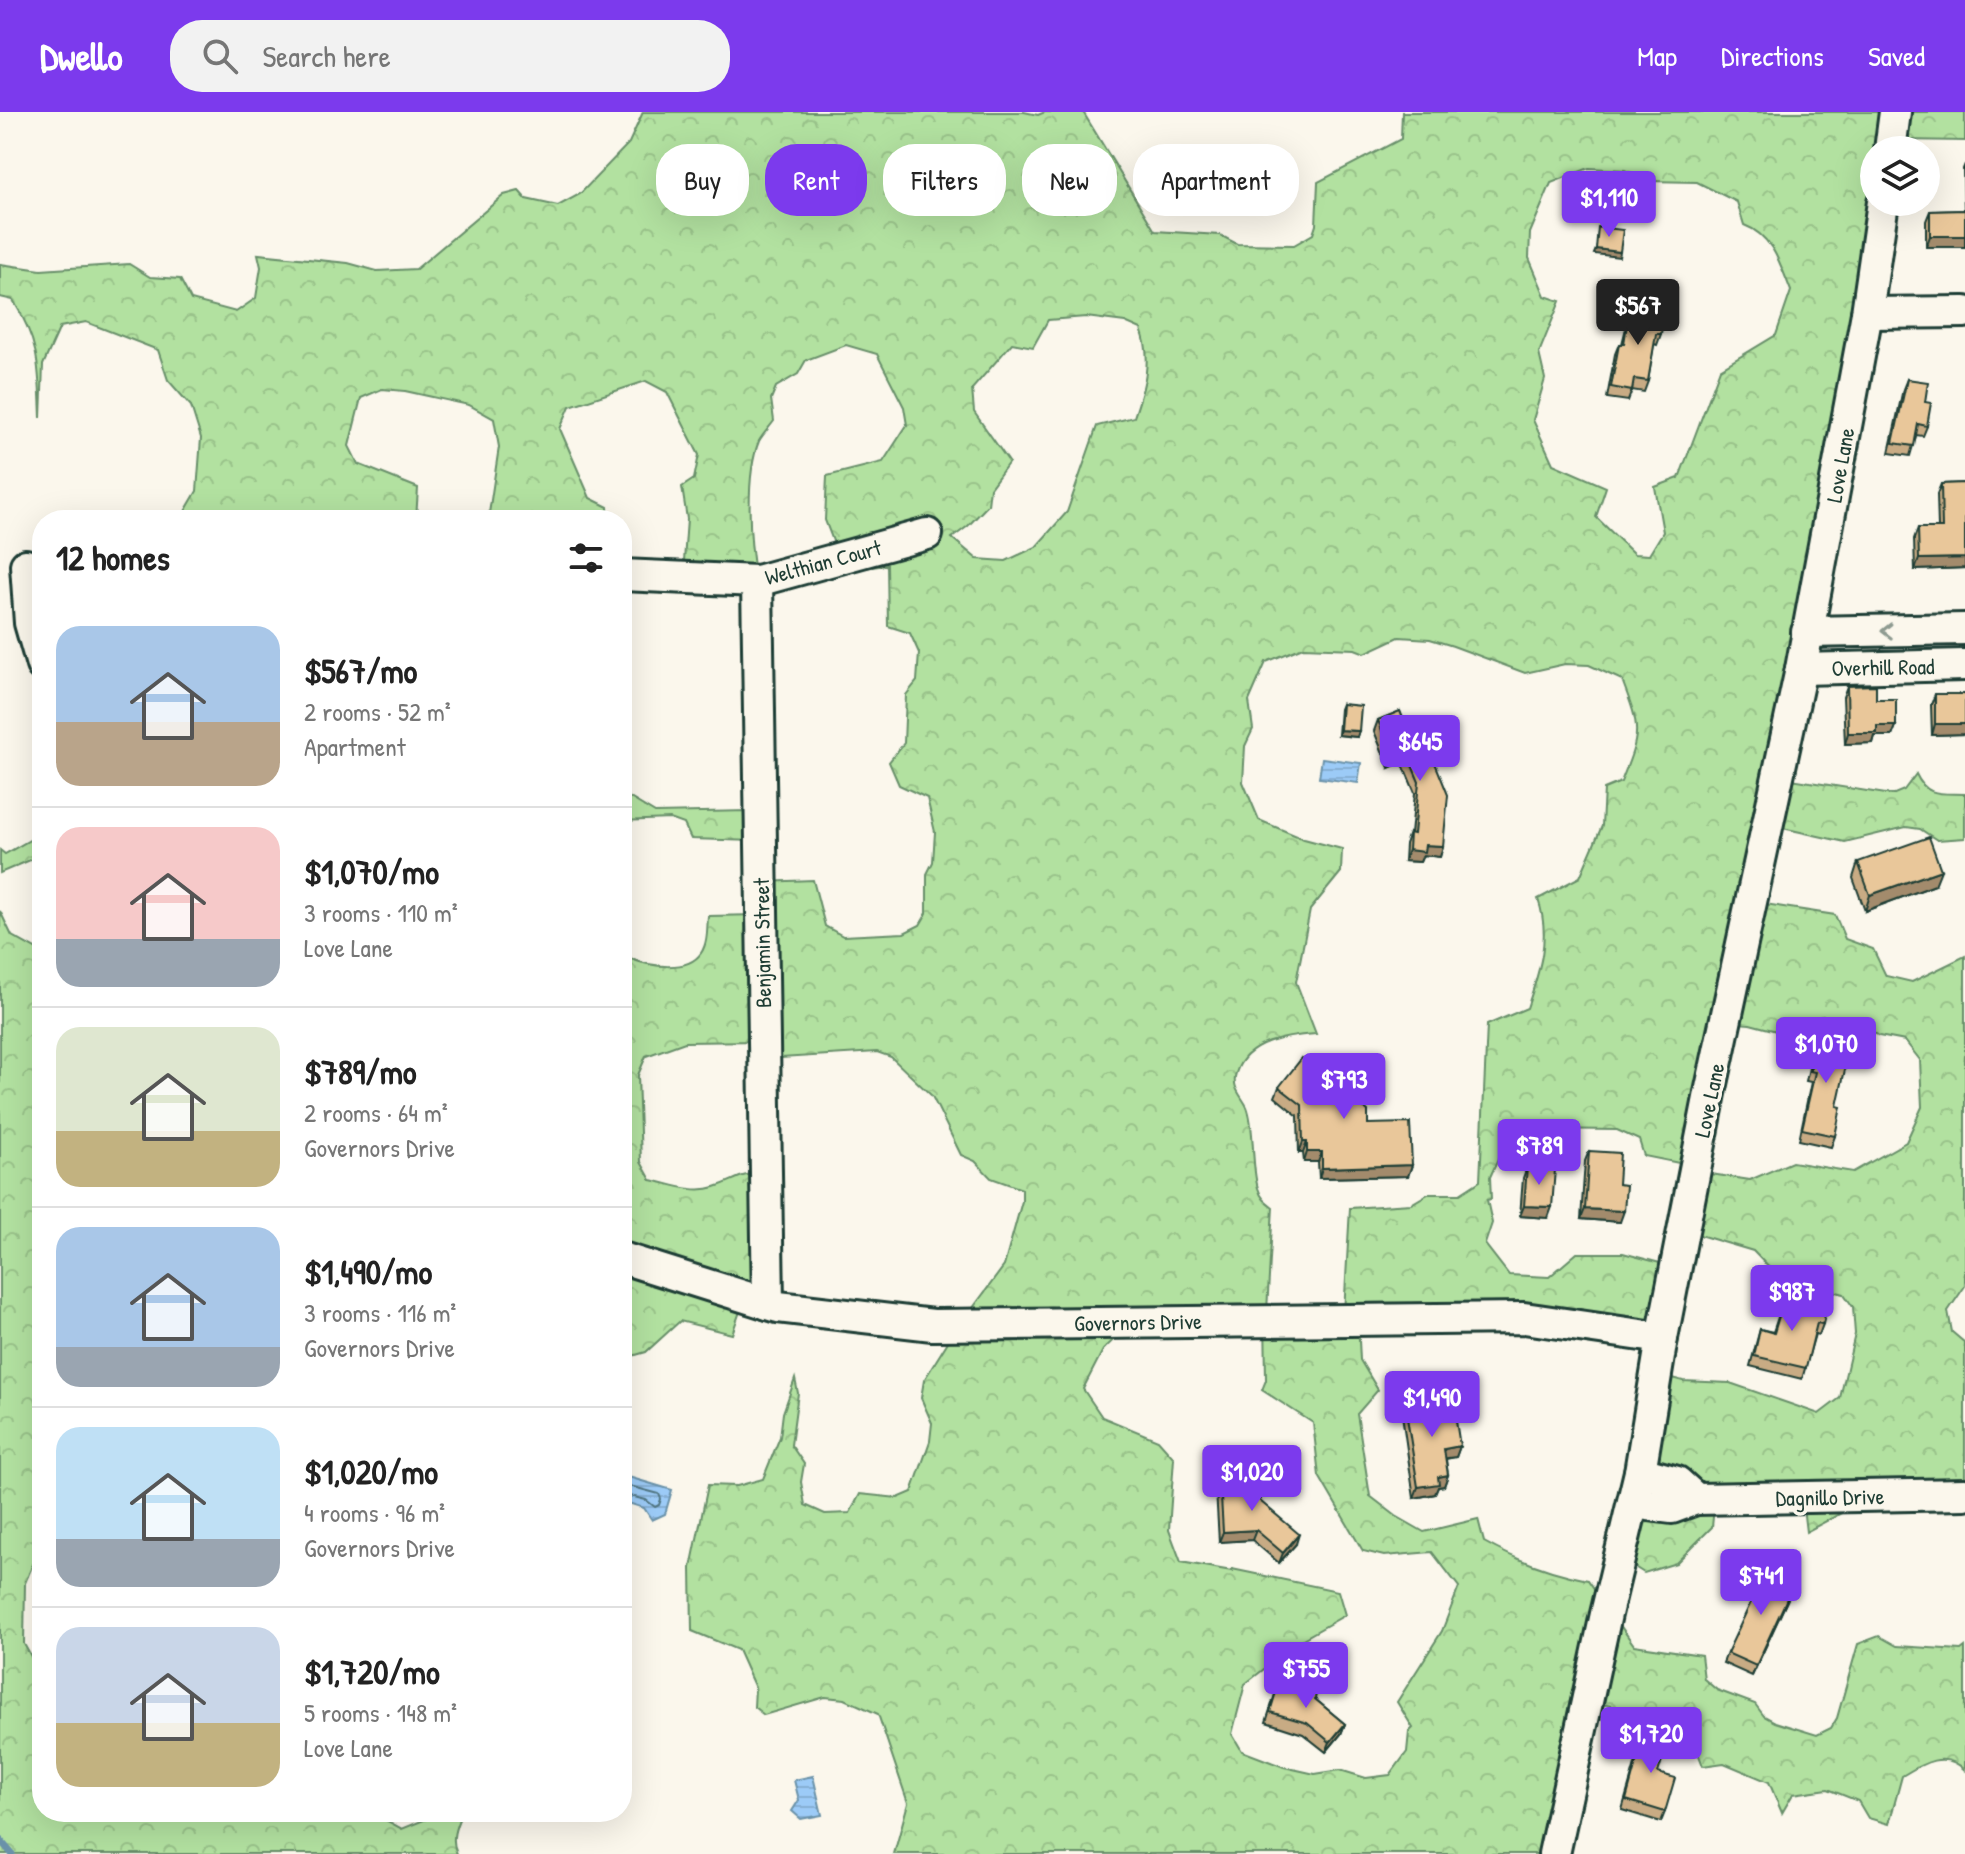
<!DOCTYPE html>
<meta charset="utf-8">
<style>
:root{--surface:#fff;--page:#f2f2f2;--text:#222;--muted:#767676;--line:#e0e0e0;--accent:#7c3aed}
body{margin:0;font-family:"Patrick Hand",sans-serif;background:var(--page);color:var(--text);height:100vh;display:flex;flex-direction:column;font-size:30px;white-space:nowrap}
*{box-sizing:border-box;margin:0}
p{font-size:26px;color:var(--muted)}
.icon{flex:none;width:44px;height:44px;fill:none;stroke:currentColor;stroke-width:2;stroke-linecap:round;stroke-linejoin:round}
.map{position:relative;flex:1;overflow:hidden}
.sheet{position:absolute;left:32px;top:398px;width:600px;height:1312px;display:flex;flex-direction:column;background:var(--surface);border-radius:32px;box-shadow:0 8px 32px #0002}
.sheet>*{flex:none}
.hud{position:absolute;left:656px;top:32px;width:760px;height:72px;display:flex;gap:16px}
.fabs{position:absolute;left:1860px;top:24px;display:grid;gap:16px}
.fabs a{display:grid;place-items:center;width:80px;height:80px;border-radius:50%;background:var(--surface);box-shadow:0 8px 32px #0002;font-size:40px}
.price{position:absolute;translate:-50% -68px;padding:0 18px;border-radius:8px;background:var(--accent);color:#fff;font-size:26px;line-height:52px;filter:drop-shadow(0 2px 4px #0008)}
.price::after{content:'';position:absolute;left:50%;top:48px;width:24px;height:18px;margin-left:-12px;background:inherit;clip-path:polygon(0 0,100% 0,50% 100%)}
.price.on{background:#222;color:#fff}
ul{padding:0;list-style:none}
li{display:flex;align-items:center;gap:24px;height:200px;padding:0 24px}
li+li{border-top:2px solid var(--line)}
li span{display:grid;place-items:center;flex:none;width:224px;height:160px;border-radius:24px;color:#555}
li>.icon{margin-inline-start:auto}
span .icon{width:96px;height:96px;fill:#fffc;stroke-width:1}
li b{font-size:34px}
h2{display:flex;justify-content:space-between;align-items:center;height:96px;padding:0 24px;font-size:34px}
.pill{padding:0 28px;border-radius:32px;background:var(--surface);box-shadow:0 8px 32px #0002;font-size:28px;line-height:72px}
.pill.on{background:var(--accent);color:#fff}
header{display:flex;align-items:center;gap:48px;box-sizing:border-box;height:112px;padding:0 40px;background:var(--accent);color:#fff}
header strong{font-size:38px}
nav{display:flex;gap:44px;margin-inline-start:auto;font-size:28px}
.search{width:560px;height:72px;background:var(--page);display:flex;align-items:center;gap:20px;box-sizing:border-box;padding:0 28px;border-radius:32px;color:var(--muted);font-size:30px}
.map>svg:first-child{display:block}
.forest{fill:url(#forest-crowns);stroke:#688f6a;stroke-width:2;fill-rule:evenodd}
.water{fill:url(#water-rules);stroke:#6a92a9;stroke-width:2}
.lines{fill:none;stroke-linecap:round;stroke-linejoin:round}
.shore{stroke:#517682;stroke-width:2}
.stream{stroke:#6a92a9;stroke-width:7}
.minor-casing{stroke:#1f3d34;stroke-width:36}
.minor{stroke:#fbf7ec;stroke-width:30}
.wall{fill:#c8ab84;stroke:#1f3d34;stroke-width:2}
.shaded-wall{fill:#a38b6c;stroke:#1f3d34;stroke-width:2}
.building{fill:#e9c79a;stroke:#1f3d34;stroke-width:2}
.oneway{stroke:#8d9a90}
.labels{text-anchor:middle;stroke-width:7;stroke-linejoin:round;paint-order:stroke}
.street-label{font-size:22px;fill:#1f3d34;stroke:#fbf7ec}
</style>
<header>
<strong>Dwello</strong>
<div class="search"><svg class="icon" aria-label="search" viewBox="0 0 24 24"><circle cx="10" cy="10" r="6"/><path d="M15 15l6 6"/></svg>Search here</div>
<nav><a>Map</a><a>Directions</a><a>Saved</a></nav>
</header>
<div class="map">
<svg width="1965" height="1742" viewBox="0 0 1965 1742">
<defs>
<pattern id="forest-crowns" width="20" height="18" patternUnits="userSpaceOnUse" patternTransform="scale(2)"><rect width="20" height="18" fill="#b2e1a0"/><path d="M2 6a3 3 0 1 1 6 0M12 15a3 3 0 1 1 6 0" fill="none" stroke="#99c28a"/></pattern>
<pattern id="water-rules" width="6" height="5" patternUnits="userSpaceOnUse" patternTransform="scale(2)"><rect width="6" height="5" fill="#9ccbf7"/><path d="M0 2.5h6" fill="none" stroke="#86afd4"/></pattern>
</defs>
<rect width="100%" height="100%" fill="#fbf7ec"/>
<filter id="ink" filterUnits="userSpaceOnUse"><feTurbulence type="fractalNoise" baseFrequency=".0125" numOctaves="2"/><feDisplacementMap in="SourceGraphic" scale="16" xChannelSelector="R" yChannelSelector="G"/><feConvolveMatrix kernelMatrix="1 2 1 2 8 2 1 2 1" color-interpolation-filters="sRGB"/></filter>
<g filter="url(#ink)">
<g class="forest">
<path d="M643,0H1024L1038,3L1045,0H1083L1155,119L1220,123L1237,132L1294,133L1313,122L1316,113L1318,70L1401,27L1402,0H1965V29L1900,28L1888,38H1874V90L1791,667L1892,683L1904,678L1916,662C1927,686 1942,681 1965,682V726L1937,728L1920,717L1906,715L1845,730L1778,715L1752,790L1835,803L1845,827L1873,837L1886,864L1912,870L1965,844V1174L1948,1199L1952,1220L1965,1231V1382H1877L1806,1420L1802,1387L1715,1385L1712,1415L1676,1451L1644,1461L1614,1442L1653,1261L1683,1269L1730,1271L1819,1302L1840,1286L1855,1222L1853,1195L1844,1182L1778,1165L1753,1139L1686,1119L1697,1060L1750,1068L1792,1050L1853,1060L1906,1030L1922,995L1920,948L1905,929L1879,924L1857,909L1823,904L1796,910L1788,922L1750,912L1725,910L1694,1054L1644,1044L1639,1028L1617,1018L1538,1017L1529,1022L1523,1033L1501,1041L1490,1065L1491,1087L1487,1088L1492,1111L1485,1132L1509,1163L1549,1165L1577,1141H1623L1671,1154L1659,1218L1358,1208L1360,1248L1378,1278L1357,1302L1370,1384L1396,1404L1424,1420L1478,1407L1484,1430C1516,1448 1552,1461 1588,1468L1634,1533L1701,1543L1704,1567L1717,1578L1755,1592L1764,1604L1775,1610L1817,1623L1831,1616L1837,1606L1858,1532L1879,1524L1897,1534L1961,1538L1965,1535V1658C1945,1638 1923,1651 1902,1664L1889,1712L1868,1706L1858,1689L1828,1677L1793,1682L1782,1701L1769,1670L1724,1651L1703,1654L1686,1609L1596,1591L1553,1742H894L908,1691L878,1602L845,1587L825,1585L764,1603L754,1595L755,1576L738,1538L692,1519L691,1456L708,1373L737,1374L763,1367L780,1325L783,1301L795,1267L798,1281L791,1333L804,1352L801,1370L805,1393L825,1402L850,1401L860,1382L898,1386L912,1380L930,1329L932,1311L921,1286L924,1268L949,1228L1004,1154L1022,1089V1077L991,1066L975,1049L961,1043L932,984L891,945L877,940L765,947L761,929L685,930L646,944L638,963L641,1050L651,1068C671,1072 694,1082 715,1075C737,1068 738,1062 764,1061L765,1186L744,1188L732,1222L680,1209L646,1240L622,1247V829L631,847C649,854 688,861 701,841C708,831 707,816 708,804L759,803L763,770L813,768L825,814L843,824L904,821L920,813L927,801V762L933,750L935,720L927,686L899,673L889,650L904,631L906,583L917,569L919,541L910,521L888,514L887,453L848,458L843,455L825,408L827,364L883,350L907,313L904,295L877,242L846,233L806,248L798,262L776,275L771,287L774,309C769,316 763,322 759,329C745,363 749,430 756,465L683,463L687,407L682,375L694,367L699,343L667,280L646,269L570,294L560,317L590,386L608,395L609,408H488L499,335L494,307L469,293L405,279L382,277L361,286L349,334L358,352L418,376L416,408H180L197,379L201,326L191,294L168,268L158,238L86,210L60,215L43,253L41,306C39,257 40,231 13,188L0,185V152L41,158L129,152L150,165L180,167L191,188L236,200L256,186L261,155L258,142L348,151L377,159L416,157L504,83L519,79L526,87L558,94L580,82L629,31ZM1589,56L1625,58L1647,69L1697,70L1737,90L1744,113C1773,124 1780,152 1791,179L1776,223L1720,257L1679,366L1655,375L1663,420L1649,443L1634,442L1596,405L1606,375L1553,352L1533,308L1545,267L1539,241L1560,189L1545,184L1529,146L1530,121L1551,71ZM1086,205L1125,210L1141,217C1153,248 1144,276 1134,305L1097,314L1067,400L1036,435L1006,449L977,447L952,426L968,414L988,393L990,376L1009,350L974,300L972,277L1012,231L1033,235L1048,208ZM1399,525L1430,527L1453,534L1525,561L1565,552L1589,553L1622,568C1641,618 1641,620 1621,670L1604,677L1602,714L1580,765L1538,787C1551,825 1540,858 1527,896L1487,913L1480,1069L1460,1082H1428L1411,1092L1350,1096L1344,1201L1267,1199L1273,1095C1265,1089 1261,1086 1258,1076C1251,1054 1255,1014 1247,995C1242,984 1231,976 1236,961C1246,929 1288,924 1316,922L1296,870L1310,798L1341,760L1342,737L1304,727L1259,708L1243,670L1245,634L1253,617L1249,589L1266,550L1303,535L1355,537L1365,541ZM1265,1202L1266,1268L1262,1278L1313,1311L1319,1364L1363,1439L1384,1444L1432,1440L1459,1475L1442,1519L1397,1590L1413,1616L1409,1620L1407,1640L1390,1663L1366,1666L1340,1658L1315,1662L1284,1655L1242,1639L1232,1622L1245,1572L1301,1528L1345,1503L1338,1479L1232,1457V1459L1181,1450L1169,1418L1174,1346L1158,1328L1102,1305L1083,1277L1103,1238L1137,1205Z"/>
<path d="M622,681L655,701L748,699L754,729L691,727L684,712L670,707L622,709Z"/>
<path d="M42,721V743L0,761V738L5,742Z"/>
<path d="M0,799L12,824L37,838L42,849V1446L33,1452L25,1471L24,1532L34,1550L42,1552V1700H371L402,1717L429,1706L432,1700H462C456,1714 450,1727 457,1742H0Z"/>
</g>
<g class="water">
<path d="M1322,646L1361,651L1358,671L1319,666Z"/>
<path d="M625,1364L672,1378L665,1402L652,1408L644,1396L622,1389Z"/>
<path d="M813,1664L822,1703L801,1707L792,1699L799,1688L794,1668Z"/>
</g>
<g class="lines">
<path class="shore" d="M622,1372L659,1382L661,1387L659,1393L655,1395L646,1388L622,1382"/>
<path class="stream" d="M0,1728L12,1742"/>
<g class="minor-casing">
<g id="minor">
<path d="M1890,38L1895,0"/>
<path d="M1867,201L1965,200"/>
<path d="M26,453L30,511L42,553"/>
<path d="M622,463L757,469L927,422"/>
<path d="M757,469L768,1192"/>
<path d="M1807,520L1965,517"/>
<path d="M1801,557L1965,553"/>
<path d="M622,1146L778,1195L933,1213L1524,1206L1662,1226"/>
<path d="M1640,1360L1677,1370L1696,1387"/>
<path d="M1633,1391L1672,1396L1696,1387L1965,1382"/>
<path d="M1554,1742L1606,1502L1640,1360L1662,1226L1710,981L1801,557L1867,201L1883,90"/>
</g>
</g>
<use href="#minor" class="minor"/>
</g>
<g class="wall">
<path d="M1965,52V135H1926V109L1930,99L1964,98L1963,57Z"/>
<path d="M1637,192L1661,222L1657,233L1654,232L1648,269L1644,280L1632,278L1628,289L1607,286L1615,242L1619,232H1622L1627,212L1631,213Z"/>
<path d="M1907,267L1925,290L1927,314L1923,324L1916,323L1910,344L1889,341L1903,277Z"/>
<path d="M1965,371V456L1915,458L1914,427L1918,416H1938L1937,382L1941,372Z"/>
<path d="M1847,574L1876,587L1896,614L1892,624H1875L1873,631L1845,632L1843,585Z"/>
<path d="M1935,582H1965V622L1932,623L1931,593Z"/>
<path d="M1342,592L1357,625L1338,623L1340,597Z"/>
<path d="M1400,599L1443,734L1440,745L1423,743L1420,750L1404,749L1405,732L1409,721L1411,722L1415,681L1402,650L1389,656L1374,619L1378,608Z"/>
<path d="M1858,750L1935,773L1865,799L1853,766Z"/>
<path d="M1818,923L1837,994L1835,1024L1831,1035L1799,1028L1811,970L1806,969L1814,934Z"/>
<path d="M1324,963L1360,969L1356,980L1351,986L1368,1012L1412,1053L1408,1064L1319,1066L1318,1050H1304L1303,1041H1299L1298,1004L1275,985L1279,975Z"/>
<path d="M1589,1039L1618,1072L1620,1110L1581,1107L1585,1049Z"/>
<path d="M1527,1055L1548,1106L1520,1104L1523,1066Z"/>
<path d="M1785,1184L1823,1212L1819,1223L1815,1222L1802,1267L1750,1254L1760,1217L1773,1220Z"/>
<path d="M1405,1293L1426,1294L1460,1334L1456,1345L1446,1347L1448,1363L1444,1374L1438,1375L1435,1382L1414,1386L1402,1303Z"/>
<path d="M1220,1367L1260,1389L1296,1432L1279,1451L1252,1428L1219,1430L1216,1378Z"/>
<path d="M1788,1469L1794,1471L1790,1482L1752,1564L1723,1551L1727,1541Z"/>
<path d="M1279,1570L1315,1587L1345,1612L1341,1622L1326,1640L1303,1622L1266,1610Z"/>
<path d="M1645,1618L1658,1661L1665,1700L1661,1710L1622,1698Z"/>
</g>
<g class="shaded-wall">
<path d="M1930,124H1965V135H1926Z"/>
<path d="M1596,137L1620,140L1619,145L1594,142Z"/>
<path d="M1965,446V456L1915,458L1919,447Z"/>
<path d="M1935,612H1965V622L1932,623Z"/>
<path d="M1877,614H1896L1892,624H1875L1873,631L1845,632L1848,621Z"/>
<path d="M1340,618L1359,619L1357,625L1338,623Z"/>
<path d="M1406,639L1402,650L1389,656L1392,645Z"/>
<path d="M1425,733L1443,734L1440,745L1423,743L1420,750L1404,749L1408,738Z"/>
<path d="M1941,758L1935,773L1865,799L1870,783Z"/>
<path d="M1360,969L1356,980L1344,994L1348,983Z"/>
<path d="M1303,1030H1307L1303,1041H1299Z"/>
<path d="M1307,1040H1322L1318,1050H1304Z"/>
<path d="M1412,1053L1408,1064L1319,1066L1322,1056Z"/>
<path d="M1524,1094L1552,1095L1548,1106L1520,1104Z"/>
<path d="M1585,1097L1624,1099L1620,1110L1581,1107Z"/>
<path d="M1460,1334L1456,1345L1440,1347L1444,1337Z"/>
<path d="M1448,1363L1444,1374L1438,1375L1435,1382L1414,1386L1418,1375L1438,1365Z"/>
<path d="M1256,1418L1252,1428L1219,1430L1223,1420Z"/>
<path d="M1299,1422L1296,1432L1279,1451L1283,1441Z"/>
<path d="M1794,1471L1790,1482L1752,1564L1756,1554Z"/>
<path d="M1345,1612L1341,1622L1326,1640L1330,1630Z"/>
</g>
<g class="building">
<path d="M1965,98V124H1930V99Z"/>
<path d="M1598,115L1623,118L1620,140L1596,137Z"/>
<path d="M1637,192L1665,196L1661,222H1656L1648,269L1634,267L1632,279L1611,275L1619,232H1624L1627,212L1633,213Z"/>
<path d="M1907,267L1928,270L1925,290L1931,291L1927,314L1918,312L1914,334L1893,331Z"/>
<path d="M1965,371V446L1919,447L1918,416H1942L1941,372Z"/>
<path d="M1876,573V587H1896V614H1877V621H1848L1847,574Z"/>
<rect x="1935" y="582" width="30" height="30"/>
<path d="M1342,592L1361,594L1359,619L1340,618Z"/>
<path d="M1400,599L1411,626L1423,621L1448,683L1443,734L1425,733L1424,740L1408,738L1409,721L1414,722L1419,670L1406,639L1392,645L1378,608Z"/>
<path d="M1929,725L1941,758L1870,783L1858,750Z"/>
<path d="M1818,923L1851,930L1837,994L1841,995L1835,1024L1802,1017L1815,960L1810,959Z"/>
<path d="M1302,946L1324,963L1335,949L1360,969L1348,983L1368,999V1012L1410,1011L1412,1053L1322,1056V1040H1307V1030H1303L1302,993L1279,975Z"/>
<path d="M1589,1039L1620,1041L1618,1072L1626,1073L1624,1099L1585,1097Z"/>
<path d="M1527,1055L1555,1057L1552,1095L1524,1094Z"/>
<path d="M1785,1184L1827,1194L1823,1212L1817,1211L1806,1256L1754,1244L1760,1217L1774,1221Z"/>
<path d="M1425,1290L1426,1294L1453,1290L1460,1334L1444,1337L1448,1363L1438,1365L1439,1372L1418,1375L1405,1293Z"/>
<path d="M1259,1365L1260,1389L1299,1422L1283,1441L1256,1418L1223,1420L1220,1367Z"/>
<path d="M1768,1454L1790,1464L1788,1469L1794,1471L1756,1554L1727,1541Z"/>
<path d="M1279,1570L1316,1582L1315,1587L1345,1612L1330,1630L1307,1611L1270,1600Z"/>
<path d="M1645,1618L1669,1626L1658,1661L1675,1666L1665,1700L1626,1688Z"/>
</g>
<defs><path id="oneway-chevron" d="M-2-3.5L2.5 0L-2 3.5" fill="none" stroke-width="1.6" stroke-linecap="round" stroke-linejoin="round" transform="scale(2)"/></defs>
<use class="oneway" href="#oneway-chevron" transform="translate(1887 519) rotate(179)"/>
</g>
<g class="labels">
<g class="street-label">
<text transform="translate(1840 353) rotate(-80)" y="8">Love Lane</text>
<text transform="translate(823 450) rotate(-15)" y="8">Welthian Court</text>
<text transform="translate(1883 555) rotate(-1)" y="8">Overhill Road</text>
<text transform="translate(762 831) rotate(-91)" y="8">Benjamin Street</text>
<text transform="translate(1709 988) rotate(-78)" y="8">Love Lane</text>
<text transform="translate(1138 1210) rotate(-1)" y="8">Governors Drive</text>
<text transform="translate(1830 1385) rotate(-1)" y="8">Dagnillo Drive</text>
</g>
</g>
</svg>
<div class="fabs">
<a><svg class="icon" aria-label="layers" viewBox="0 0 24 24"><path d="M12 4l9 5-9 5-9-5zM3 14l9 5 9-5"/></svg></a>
</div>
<b class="price" style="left:1609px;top:127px">$1,110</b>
<b class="price on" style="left:1638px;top:235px">$567</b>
<b class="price" style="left:1420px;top:671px">$645</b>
<b class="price" style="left:1826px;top:973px">$1,070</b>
<b class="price" style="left:1344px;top:1009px">$793</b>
<b class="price" style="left:1539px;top:1075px">$789</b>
<b class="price" style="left:1792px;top:1221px">$987</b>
<b class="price" style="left:1432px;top:1327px">$1,490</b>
<b class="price" style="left:1252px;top:1401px">$1,020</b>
<b class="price" style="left:1761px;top:1505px">$741</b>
<b class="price" style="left:1306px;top:1598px">$755</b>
<b class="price" style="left:1651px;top:1663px">$1,720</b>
<div class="hud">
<a class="pill">Buy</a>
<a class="pill on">Rent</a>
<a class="pill">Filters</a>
<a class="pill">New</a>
<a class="pill">Apartment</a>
</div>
<section class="sheet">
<h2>12 homes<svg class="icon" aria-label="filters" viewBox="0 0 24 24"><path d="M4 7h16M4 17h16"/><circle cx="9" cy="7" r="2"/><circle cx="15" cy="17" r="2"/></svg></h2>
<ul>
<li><span style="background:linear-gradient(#a9c7e8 60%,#b9a48a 0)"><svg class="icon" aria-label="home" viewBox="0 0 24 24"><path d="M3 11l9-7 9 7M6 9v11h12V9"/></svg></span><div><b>$567/mo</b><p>2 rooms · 52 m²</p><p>Apartment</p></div></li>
<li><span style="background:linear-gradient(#f6c9c9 70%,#9aa5b1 0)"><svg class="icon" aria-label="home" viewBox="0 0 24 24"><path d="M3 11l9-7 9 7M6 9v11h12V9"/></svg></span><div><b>$1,070/mo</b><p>3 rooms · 110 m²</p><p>Love Lane</p></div></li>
<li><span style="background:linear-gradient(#dfe7d0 65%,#c2b280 0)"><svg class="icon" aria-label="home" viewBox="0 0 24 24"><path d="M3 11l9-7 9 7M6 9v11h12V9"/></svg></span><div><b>$789/mo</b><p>2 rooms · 64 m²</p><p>Governors Drive</p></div></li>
<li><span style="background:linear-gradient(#a9c7e8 75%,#9aa5b1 0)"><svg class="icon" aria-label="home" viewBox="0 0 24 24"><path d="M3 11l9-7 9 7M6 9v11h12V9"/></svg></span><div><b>$1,490/mo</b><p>3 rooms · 116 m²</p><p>Governors Drive</p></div></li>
<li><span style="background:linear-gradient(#bfe0f5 70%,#9aa5b1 0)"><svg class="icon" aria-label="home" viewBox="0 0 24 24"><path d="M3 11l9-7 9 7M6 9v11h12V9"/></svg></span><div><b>$1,020/mo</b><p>4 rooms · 96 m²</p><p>Governors Drive</p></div></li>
<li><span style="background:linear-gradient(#c9d6e8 60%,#c2b280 0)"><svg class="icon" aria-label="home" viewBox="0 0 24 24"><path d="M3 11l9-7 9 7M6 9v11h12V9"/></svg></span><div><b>$1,720/mo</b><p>5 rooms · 148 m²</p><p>Love Lane</p></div></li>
</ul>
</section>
</div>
